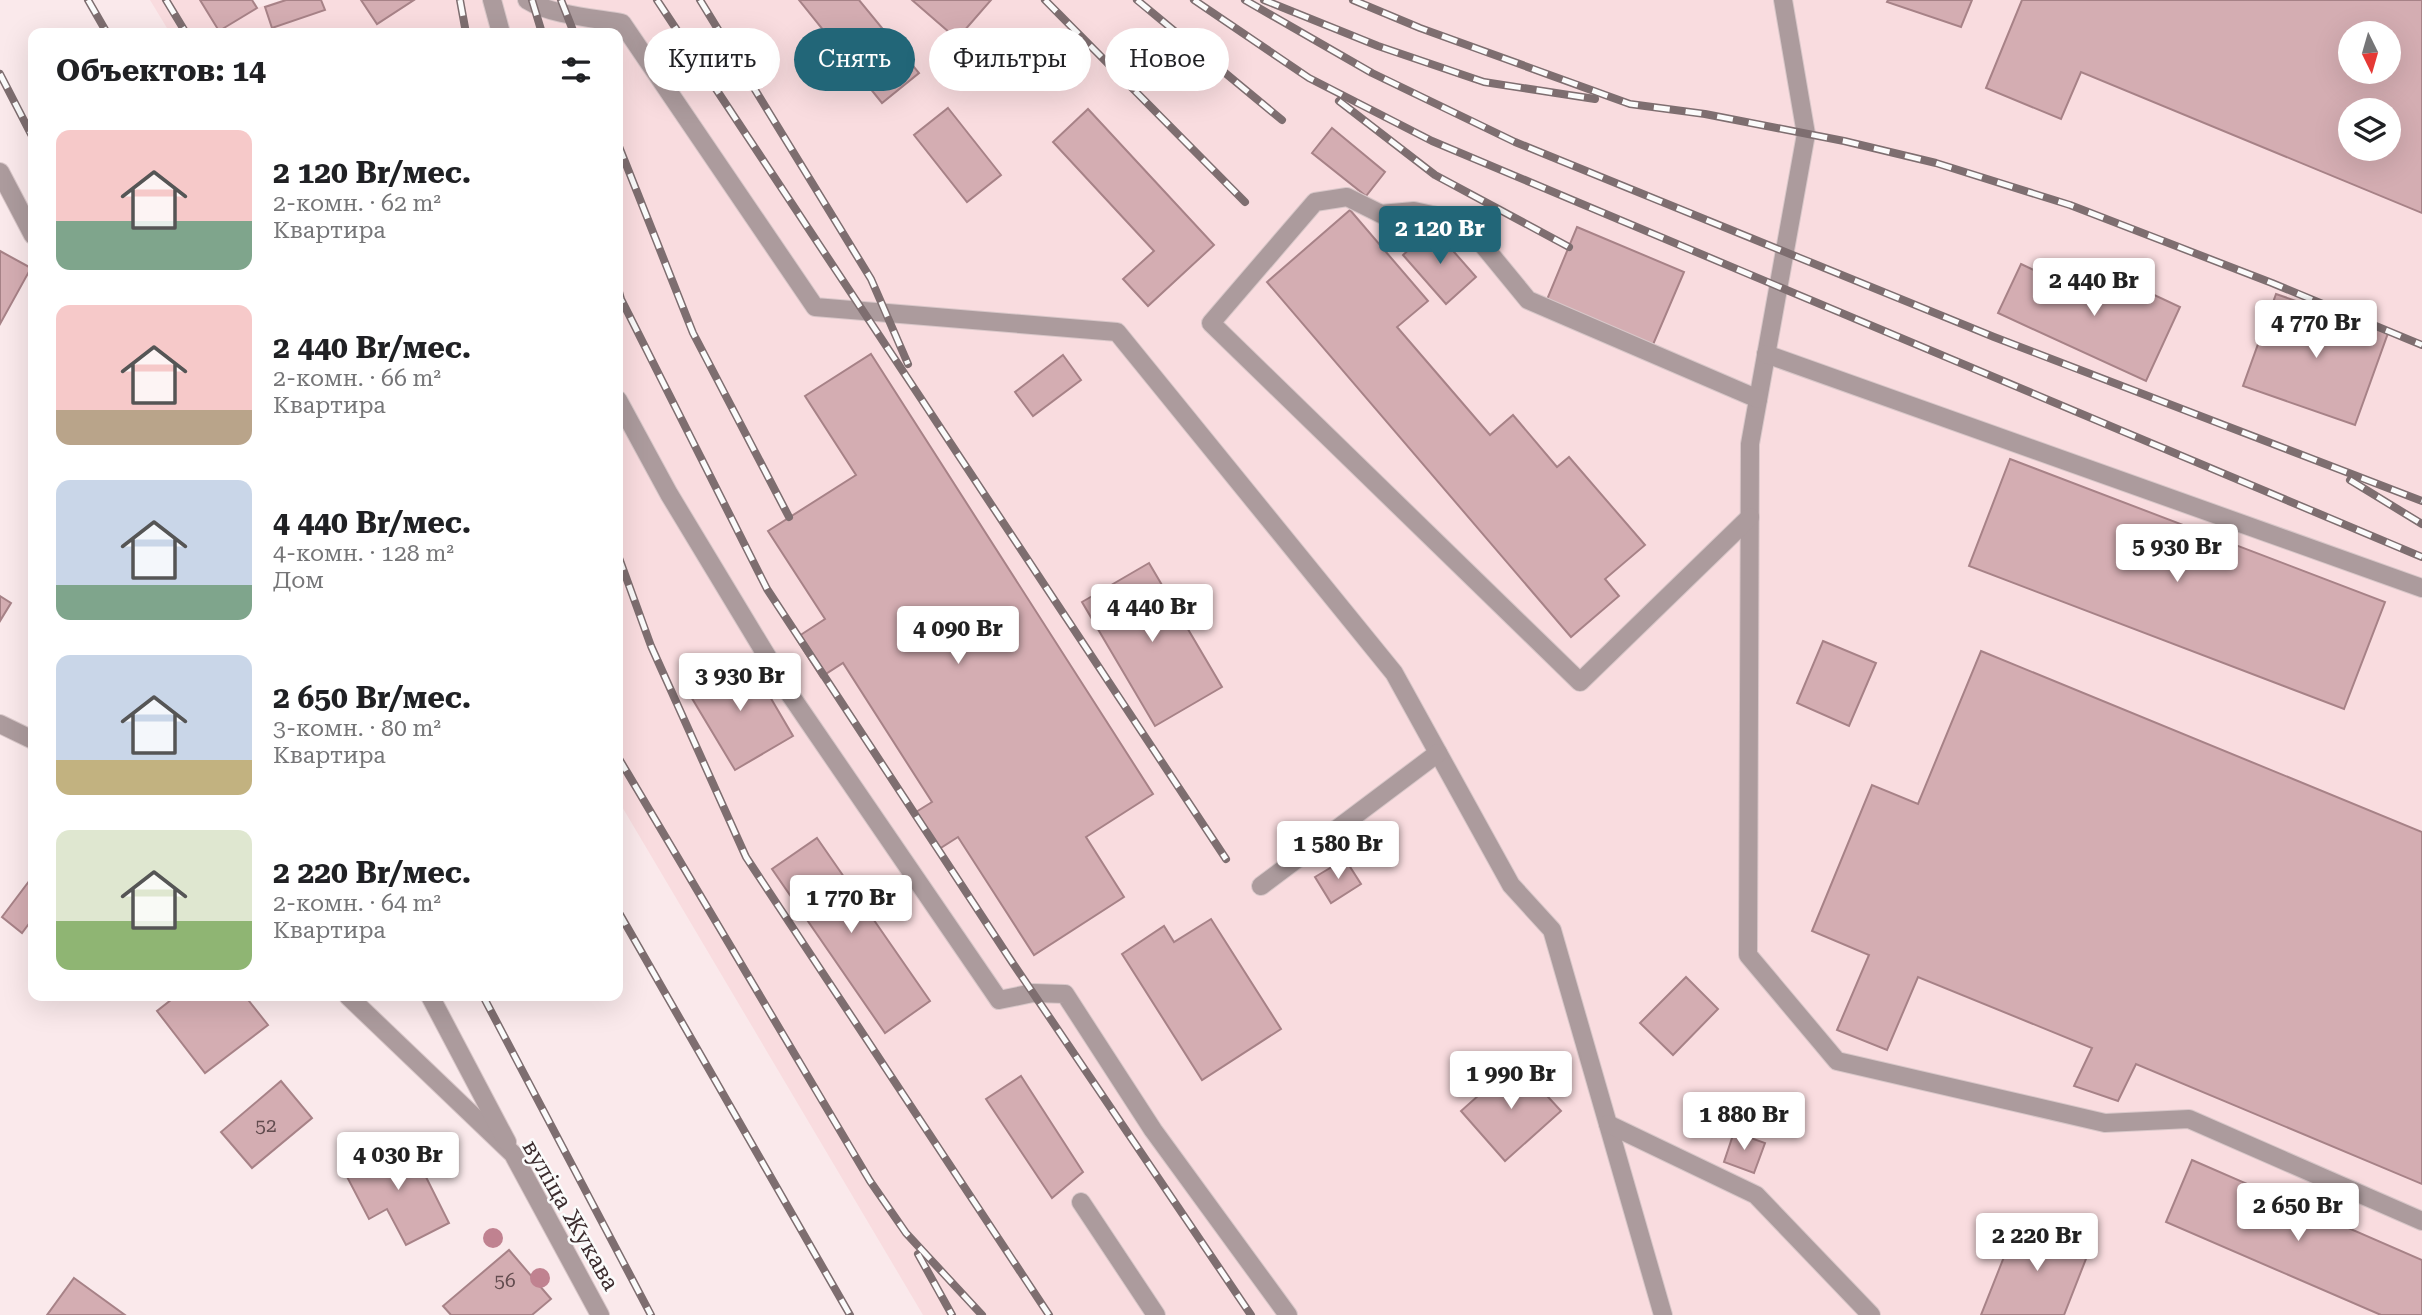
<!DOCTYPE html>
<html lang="ru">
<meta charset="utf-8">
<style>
:root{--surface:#fff;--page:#f2f2f2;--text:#202124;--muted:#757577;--accent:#226678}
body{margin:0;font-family:"Roboto Serif",serif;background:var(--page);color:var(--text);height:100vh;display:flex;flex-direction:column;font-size:26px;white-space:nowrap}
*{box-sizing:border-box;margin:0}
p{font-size:23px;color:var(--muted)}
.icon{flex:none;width:38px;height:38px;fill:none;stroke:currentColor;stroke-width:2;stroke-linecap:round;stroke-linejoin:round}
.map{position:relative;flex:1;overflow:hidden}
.drawer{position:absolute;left:28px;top:28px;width:595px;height:973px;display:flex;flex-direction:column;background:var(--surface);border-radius:14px;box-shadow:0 7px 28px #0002}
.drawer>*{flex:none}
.hud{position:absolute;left:644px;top:28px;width:665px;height:63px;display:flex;gap:14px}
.needle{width:46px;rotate:175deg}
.controls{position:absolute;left:2338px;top:21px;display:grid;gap:14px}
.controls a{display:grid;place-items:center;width:63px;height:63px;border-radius:50%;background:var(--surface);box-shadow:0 7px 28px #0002;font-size:35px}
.price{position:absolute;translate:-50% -60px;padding:0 16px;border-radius:7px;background:#fff;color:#222;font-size:23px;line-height:46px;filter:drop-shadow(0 2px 4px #0008)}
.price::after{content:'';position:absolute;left:50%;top:42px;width:21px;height:16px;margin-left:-10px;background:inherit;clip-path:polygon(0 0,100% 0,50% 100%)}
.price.selected{background:var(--accent);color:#fff}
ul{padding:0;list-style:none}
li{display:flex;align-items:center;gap:21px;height:175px;padding:0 28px}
li span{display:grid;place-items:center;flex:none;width:196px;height:140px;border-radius:14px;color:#555}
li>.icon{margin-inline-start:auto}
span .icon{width:84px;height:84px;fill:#fffc;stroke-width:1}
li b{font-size:30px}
h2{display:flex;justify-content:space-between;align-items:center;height:84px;padding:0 28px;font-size:30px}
.chip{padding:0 24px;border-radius:32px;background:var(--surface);box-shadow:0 7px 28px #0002;font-size:24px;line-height:63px}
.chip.selected{background:var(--accent);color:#fff}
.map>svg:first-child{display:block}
.built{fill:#f9dcdf;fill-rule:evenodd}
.building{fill:#d4adb2;stroke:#a78287;stroke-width:2;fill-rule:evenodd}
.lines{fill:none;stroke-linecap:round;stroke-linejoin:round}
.minor-casing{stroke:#d8c7c9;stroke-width:20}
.minor{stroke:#ac9b9d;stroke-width:18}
.rail-casing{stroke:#7e6e70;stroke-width:8}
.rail{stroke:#fbfbfb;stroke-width:5;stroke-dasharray:16;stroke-linecap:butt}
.tree{fill:#c08290}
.labels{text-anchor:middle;stroke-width:5;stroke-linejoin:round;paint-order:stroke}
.number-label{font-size:19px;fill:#624c4f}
.street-label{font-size:23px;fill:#3c2c2e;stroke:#fbfbfb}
</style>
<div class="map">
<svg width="2422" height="1315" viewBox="0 0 2422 1315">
<rect width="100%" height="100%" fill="#fae9eb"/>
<path class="built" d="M150,0H252L257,8L282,0H2422V1315H923L618,800V33H170ZM2350,33H2389V72H2350ZM2350,110H2389V149H2350Z"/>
<g class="building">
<path d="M200,0H252L257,8L219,31Z"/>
<path d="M286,0H321L325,10L272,28L265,7Z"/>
<path d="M361,0H414L377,24Z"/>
<path d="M799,0H859L919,73L882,103Z"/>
<path d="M912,0H991L957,39Z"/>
<path d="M1888,0H1972L1961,27L1887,2Z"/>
<path d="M2022,0H2422V213L2081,72L2061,119L1986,88ZM2350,33H2389V72H2350ZM2350,110H2389V149H2350Z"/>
<path d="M948,108L1001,175L967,202L914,135Z"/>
<path d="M1088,109L1214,245L1148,306L1123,279L1154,251L1053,142Z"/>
<path d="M1332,128L1385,172L1366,196L1312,153Z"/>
<path d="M1350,210L1428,301L1397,327L1490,435L1513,415L1557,467L1569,457L1645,545L1605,579L1619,596L1571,637L1267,282Z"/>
<path d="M1577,227L1684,272L1652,347L1546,302Z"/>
<path d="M1433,228L1476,277L1446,304L1403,255Z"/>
<path d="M0,251L31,268L0,324Z"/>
<path d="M2021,264L2089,296L2101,270L2180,307L2146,381L1998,313Z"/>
<path d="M2276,294L2388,333L2355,425L2243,386Z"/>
<path d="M871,354L1153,794L1086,837L1124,897L1034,955L958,837L939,849L916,812L932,802L843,663L821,677L796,638L825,619L768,531L856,475L805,396Z"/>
<path d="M1063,355L1081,380L1033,416L1015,392Z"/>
<path d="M2010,459L2385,602L2344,709L1969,566Z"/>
<path d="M1149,563L1222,687L1155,726L1082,602Z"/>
<path d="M0,596L11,603L0,621Z"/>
<path d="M1823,641L1876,663L1849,726L1797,703Z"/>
<path d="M1981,651L2422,832V1184L2136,1064L2118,1101L2074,1086L2092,1048L1918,977L1887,1050L1837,1030L1869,955L1812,931L1872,785L1918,804Z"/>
<path d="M746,656L793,736L735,770L687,690Z"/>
<path d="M817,838L930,1001L885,1033L772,869Z"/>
<path d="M1345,859L1361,884L1331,903L1315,877Z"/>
<path d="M33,876V930L28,925L22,933L2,917Z"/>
<path d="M1211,919L1281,1029L1202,1080L1122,954L1164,926L1174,942Z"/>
<path d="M1686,977L1718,1009L1673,1055L1640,1023Z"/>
<path d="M176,996H245L268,1025L205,1073L157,1011Z"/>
<path d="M1516,1062L1561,1111L1505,1161L1461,1111Z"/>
<path d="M1021,1076L1083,1172L1052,1198L986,1099Z"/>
<path d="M281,1081L312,1118L252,1168L221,1132Z"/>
<path d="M1734,1132L1765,1143L1754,1173L1724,1162Z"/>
<path d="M407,1139L449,1223L406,1245L387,1209L369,1219L344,1171Z"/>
<path d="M2192,1160L2422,1260V1315H2381L2166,1222Z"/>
<path d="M2019,1219L2091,1246L2064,1315H1981Z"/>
<path d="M509,1250L551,1299L532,1315H451L443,1306Z"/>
<path d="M74,1278L125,1315H47Z"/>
</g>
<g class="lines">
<g class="minor-casing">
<g id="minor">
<path d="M492,0L501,33"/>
<path d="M527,0C551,15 593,18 622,23L815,307L1117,332L1394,673L1511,885L1552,930L1663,1315"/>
<path d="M1783,0L1806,134L1750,444L1748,955L1837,1061L2105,1123L2189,1119L2422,1221"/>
<path d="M0,172L33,235"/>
<path d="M1766,354L2422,588"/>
<path d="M618,400L669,494L791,696L999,1000L1033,993L1065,994L1153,1130L1288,1315"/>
<path d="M1750,517L1580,682L1211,323L1315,202L1347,197L1381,214L1414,211L1464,222L1528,300L1758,399"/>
<path d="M0,724L33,740"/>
<path d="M1261,886L1438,753"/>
<path d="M348,996L513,1154L600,1315"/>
<path d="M430,996L507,1142"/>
<path d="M1608,1124L1756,1195L1871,1315"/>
<path d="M1081,1202L1156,1315"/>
</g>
</g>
<use href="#minor" class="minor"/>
<g class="rail-casing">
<g id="rail">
<path d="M88,0L107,33"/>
<path d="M166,0L186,33"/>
<path d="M460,0L466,33"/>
<path d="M532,0L542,33"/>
<path d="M561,0L574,33"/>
<path d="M657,0L1226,859"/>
<path d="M700,0L871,279L908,364"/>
<path d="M1045,0L1245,202"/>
<path d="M1137,0L1282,120"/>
<path d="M1194,0L1309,78L1432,141L2422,557"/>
<path d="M1245,0L1372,73L1515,142L1994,337L2422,501"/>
<path d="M1264,0L1378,46L1484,82L1595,99"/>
<path d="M1353,0L1420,28L1630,104L1705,114L1844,141L1936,163L2070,205L2272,283L2422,345"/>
<path d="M0,74L33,138"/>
<path d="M1339,101L1435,175L1569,247"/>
<path d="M618,144L693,333L789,517"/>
<path d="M618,288L621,299L767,589L1012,962L1251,1315"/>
<path d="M2350,480L2422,524"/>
<path d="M618,555L651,646L746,857L1049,1315"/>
<path d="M618,757L870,1181L906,1233L982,1315"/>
<path d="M618,911L850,1315"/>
<path d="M483,996L651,1315"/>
<path d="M918,1254L952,1315"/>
</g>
</g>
<use href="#rail" class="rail"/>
</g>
<g class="tree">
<circle cx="493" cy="1238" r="10"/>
<circle cx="540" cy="1278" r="10"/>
</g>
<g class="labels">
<g class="number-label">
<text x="266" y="1132">52</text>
<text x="505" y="1287">56</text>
</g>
<g class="street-label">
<text transform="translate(571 1215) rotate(60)" y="8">вуліца Жукава</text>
</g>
</g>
</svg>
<div class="controls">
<a><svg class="needle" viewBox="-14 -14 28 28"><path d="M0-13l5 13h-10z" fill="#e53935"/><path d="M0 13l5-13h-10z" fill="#757577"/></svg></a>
<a><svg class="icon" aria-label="layers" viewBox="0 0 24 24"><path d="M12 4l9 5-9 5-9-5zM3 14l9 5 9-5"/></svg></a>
</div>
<b class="price selected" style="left:1440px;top:266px">2 120 Br</b>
<b class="price" style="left:2094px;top:318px">2 440 Br</b>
<b class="price" style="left:2316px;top:360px">4 770 Br</b>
<b class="price" style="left:2177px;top:584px">5 930 Br</b>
<b class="price" style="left:1152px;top:644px">4 440 Br</b>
<b class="price" style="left:958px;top:666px">4 090 Br</b>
<b class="price" style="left:740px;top:713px">3 930 Br</b>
<b class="price" style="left:1338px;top:881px">1 580 Br</b>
<b class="price" style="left:851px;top:935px">1 770 Br</b>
<b class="price" style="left:1511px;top:1111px">1 990 Br</b>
<b class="price" style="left:1744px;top:1152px">1 880 Br</b>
<b class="price" style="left:398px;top:1192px">4 030 Br</b>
<b class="price" style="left:2298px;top:1243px">2 650 Br</b>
<b class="price" style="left:2037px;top:1273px">2 220 Br</b>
<div class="hud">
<a class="chip">Купить</a>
<a class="chip selected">Снять</a>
<a class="chip">Фильтры</a>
<a class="chip">Новое</a>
</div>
<section class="drawer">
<h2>Объектов: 14<svg class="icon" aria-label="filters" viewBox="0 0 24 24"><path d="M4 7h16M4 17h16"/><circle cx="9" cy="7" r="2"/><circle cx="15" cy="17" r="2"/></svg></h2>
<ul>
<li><span style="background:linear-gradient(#f6c9c9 65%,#7fa58c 0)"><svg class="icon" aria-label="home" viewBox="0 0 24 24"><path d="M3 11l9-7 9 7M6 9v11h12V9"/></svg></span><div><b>2 120 Br/мес.</b><p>2-комн. · 62 m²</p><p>Квартира</p></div></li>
<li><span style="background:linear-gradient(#f6c9c9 75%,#b9a48a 0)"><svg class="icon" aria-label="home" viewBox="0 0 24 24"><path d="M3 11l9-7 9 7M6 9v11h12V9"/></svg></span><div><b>2 440 Br/мес.</b><p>2-комн. · 66 m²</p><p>Квартира</p></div></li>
<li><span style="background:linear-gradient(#c9d6e8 75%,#7fa58c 0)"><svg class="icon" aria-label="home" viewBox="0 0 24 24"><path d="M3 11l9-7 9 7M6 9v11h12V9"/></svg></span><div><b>4 440 Br/мес.</b><p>4-комн. · 128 m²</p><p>Дом</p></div></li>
<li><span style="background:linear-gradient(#c9d6e8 75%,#c2b280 0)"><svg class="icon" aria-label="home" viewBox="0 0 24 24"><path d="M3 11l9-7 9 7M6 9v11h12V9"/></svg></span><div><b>2 650 Br/мес.</b><p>3-комн. · 80 m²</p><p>Квартира</p></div></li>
<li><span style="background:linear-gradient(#dfe7d0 65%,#8fb573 0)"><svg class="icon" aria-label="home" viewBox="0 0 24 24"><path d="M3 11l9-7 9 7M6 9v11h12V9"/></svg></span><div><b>2 220 Br/мес.</b><p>2-комн. · 64 m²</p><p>Квартира</p></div></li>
</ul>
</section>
</div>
